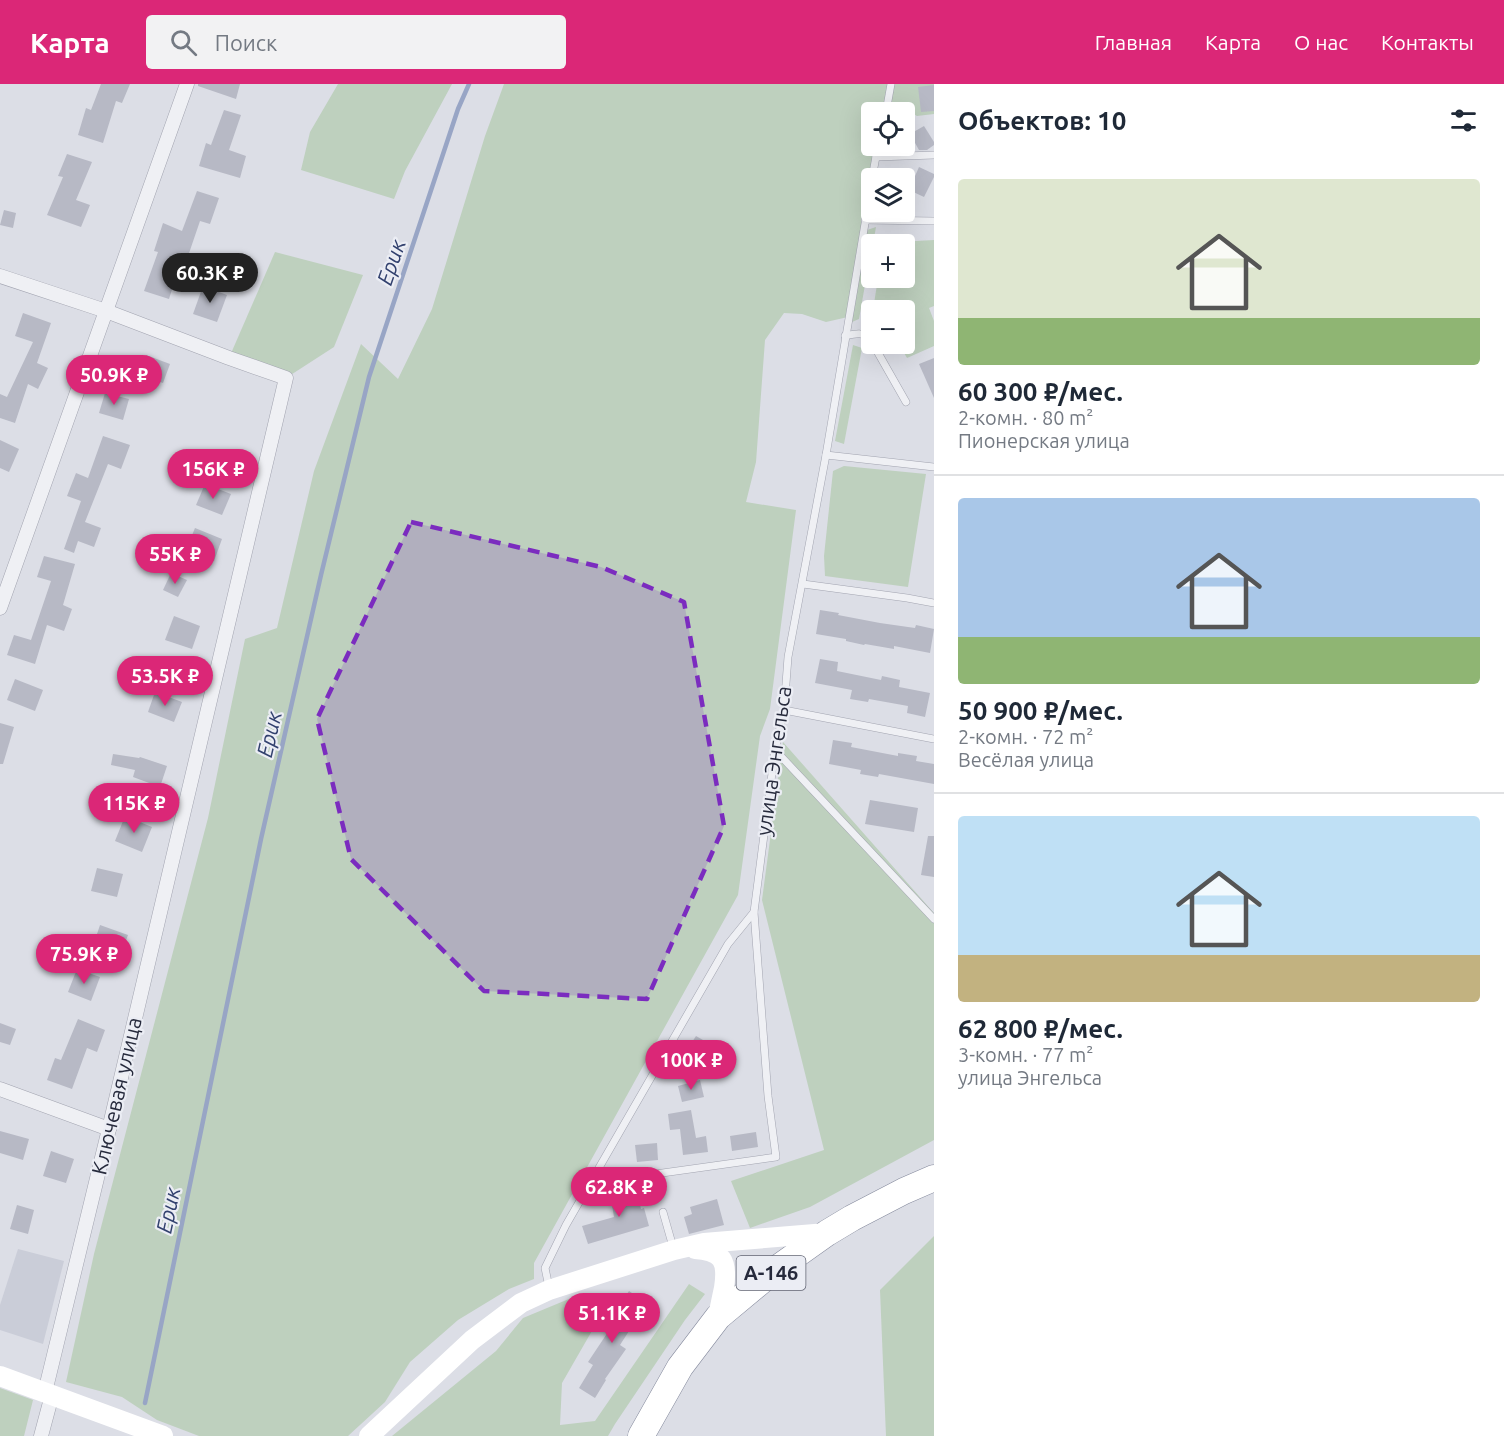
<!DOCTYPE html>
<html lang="ru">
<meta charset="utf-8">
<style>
:root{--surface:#fff;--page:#f2f2f3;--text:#1f2937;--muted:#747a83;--line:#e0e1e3;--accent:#db2777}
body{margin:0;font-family:Ubuntu,sans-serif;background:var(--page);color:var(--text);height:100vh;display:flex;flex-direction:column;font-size:22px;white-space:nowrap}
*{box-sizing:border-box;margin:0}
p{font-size:20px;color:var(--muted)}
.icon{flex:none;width:33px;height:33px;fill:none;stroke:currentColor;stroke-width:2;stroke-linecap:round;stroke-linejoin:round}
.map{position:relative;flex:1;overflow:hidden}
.panel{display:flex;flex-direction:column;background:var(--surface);width:570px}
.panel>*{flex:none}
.tools{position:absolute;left:861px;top:18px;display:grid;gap:12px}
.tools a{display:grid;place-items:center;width:54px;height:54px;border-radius:6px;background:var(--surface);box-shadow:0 6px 24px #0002;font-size:30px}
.price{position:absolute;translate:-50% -51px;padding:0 14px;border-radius:21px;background:var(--accent);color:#fff;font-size:20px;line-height:39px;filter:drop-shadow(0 2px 3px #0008)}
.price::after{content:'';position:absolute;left:50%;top:36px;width:18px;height:14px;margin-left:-9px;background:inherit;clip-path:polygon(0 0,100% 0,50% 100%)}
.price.selected{background:#222;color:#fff}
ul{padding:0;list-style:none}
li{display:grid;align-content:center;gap:12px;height:318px;padding:0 24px}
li+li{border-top:2px solid var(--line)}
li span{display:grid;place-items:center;height:186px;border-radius:6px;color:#555}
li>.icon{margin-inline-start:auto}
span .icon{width:108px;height:108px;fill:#fffc;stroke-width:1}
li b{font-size:26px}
h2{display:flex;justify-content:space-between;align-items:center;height:72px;padding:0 24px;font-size:26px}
header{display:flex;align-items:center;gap:36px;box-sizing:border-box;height:84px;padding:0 30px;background:var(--accent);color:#fff}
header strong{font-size:28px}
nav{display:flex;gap:33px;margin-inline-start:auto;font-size:21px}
.search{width:420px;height:54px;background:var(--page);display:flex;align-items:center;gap:15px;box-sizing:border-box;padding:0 21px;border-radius:6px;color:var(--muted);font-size:22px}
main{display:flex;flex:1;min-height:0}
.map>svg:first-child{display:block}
.built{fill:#cacdd8}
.green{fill:#bed0be}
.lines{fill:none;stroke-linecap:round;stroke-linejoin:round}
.stream{stroke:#98a5c5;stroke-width:4.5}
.building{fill:#b7b9c5}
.lane-casing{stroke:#a2a4b0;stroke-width:8}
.street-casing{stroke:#a2a4b0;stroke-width:15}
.highway-casing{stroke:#84899c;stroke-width:27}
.lane{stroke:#eff0f4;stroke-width:7}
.street{stroke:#eff0f4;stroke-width:14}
.secondary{stroke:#fff;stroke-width:20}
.highway{stroke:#fff;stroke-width:26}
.marked{fill:#7b2cbf;fill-opacity:0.2;stroke:#7b2cbf;stroke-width:4.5;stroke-dasharray:12 8;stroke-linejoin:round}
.labels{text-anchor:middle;stroke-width:4.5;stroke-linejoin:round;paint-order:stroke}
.shield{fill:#ebedf4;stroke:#616473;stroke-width:1.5}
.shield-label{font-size:20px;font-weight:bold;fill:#262a3c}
.street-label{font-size:21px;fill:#262a3c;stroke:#ebedf4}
.water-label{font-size:22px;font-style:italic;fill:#32416e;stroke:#ebedf4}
</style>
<header>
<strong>Карта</strong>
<div class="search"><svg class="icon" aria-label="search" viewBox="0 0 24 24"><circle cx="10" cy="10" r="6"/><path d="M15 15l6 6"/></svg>Поиск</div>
<nav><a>Главная</a><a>Карта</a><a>О нас</a><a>Контакты</a></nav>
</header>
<main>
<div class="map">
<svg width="934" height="1352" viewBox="0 0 934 1352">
<rect width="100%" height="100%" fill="#dcdee6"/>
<path class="built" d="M18,1165L64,1177L43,1260L0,1246V1221Z"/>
<g class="green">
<path d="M338,0H452L405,87L394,115L301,86L310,48Z"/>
<path d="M504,0H934V30L917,32L903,24L902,28H893L894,22L889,16L886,28H872V62H878L848,233L826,238L802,230L784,229L765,256L756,378L746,418L796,426L770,625L760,652L738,811L534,1179V1195L509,1205L458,1236L410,1278L385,1318L348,1352H199L157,1336L122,1313L66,1298L94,1170L208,734L245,555L277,544L314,387L361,260L398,295L432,225L485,52Z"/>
<path d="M876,143L873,160H872L871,167L859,235L852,238L867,146Z"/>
<path d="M934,156V222L929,224L934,237V262L907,274L899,260H904V226H873L878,194H904V160H891L898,158Z"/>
<path d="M275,168L363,191L334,263L286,294L229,274Z"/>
<path d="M853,261L862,264L844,360L835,357Z"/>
<path d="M844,382L926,390L908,503L825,492L824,472L833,387Z"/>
<path d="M783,658L934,829V1056L810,1123L750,1144L731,1097L824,1066L762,816Z"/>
<path d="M934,1152V1352H886L880,1206Z"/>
<path d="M689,1200L705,1210L685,1236L615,1340L608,1352H392L496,1267L523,1234L576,1212H612L562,1299L560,1341L595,1337Z"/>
<path d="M0,1304L33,1316L24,1352H0Z"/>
</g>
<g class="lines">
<path class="stream" d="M145,1319L261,755L321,491L369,293L458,25L469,0"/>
</g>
<g class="building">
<path d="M101,0H130L122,19L116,17L103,59L78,51L86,24L91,26Z"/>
<path d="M198,0H240L236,15L198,2Z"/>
<path d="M934,1V27L921,28L918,3Z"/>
<path d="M224,26L241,31L229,66L246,72L240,94L199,82L206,59L211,61Z"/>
<path d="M924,42L934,58V61L927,66H919L910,50Z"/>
<path d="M67,70L92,78L76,116L90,121L81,143L47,131L63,93L58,92Z"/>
<path d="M919,83L934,90V93L924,113L909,106Z"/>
<path d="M197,107L219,114L210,140L200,137L186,178L181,177L169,215L144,207L158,168L154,167L163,139L182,147Z"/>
<path d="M4,126L16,129L13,144L0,141Z"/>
<path d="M203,202L227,211L217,238L193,230Z"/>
<path d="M23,229L51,239L37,279L48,284L38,305L28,300L15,339L0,334V310L7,313L33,258L15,252Z"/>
<path d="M146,271L170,280L163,299L139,290Z"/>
<path d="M934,274V314L919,280Z"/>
<path d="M105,309L129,315L123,336L99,329Z"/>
<path d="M103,352L130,361L121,385L108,380L85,438L101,444L94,463L78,457L74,469L64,465L81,417L67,412L76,389L88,394Z"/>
<path d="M0,356L19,365L9,388L0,384Z"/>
<path d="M205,400L231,410L222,431L196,421Z"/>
<path d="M195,444L222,455L214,477L186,466Z"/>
<path d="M44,472L75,480L63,521L72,525L64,547L47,541L35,580L7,571L14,551L31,556L51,497L37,493Z"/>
<path d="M171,489L187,496L178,513L163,506Z"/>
<path d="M820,526L839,529L838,531L880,539L915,544L916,541L934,545L930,569L894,562V565L865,560L864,561L846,557V555L816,550Z"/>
<path d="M174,532L200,542L192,565L165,556Z"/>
<path d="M820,575L838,578L837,587L881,596L882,592L900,596L899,603L930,609L925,633L907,629L908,622L869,615L868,618L850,615L852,606L815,599Z"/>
<path d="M15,595L43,606L35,627L7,616Z"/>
<path d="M155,608L182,618L174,638L148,628Z"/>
<path d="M0,639L14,643L3,680H0Z"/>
<path d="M833,656L852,659L851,663L898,672V669L917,672L916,677L934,680V700L879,690L878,693L860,690L861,686L829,680Z"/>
<path d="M113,670L139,674L140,673L167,682L160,703L133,693L135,686L111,681Z"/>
<path d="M870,716L918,724L914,748L865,740Z"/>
<path d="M125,732L152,743L142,768L115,757Z"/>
<path d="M928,752H934V793L921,791Z"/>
<path d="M97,784L123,790L117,813L91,807Z"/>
<path d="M100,841L128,851L119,875L92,865Z"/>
<path d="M77,885L100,893L91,917L68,908Z"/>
<path d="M78,935L105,946L97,968L87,964L72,1005L47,996L55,974L61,976Z"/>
<path d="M0,939L16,945L10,961L0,958Z"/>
<path d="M696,952L710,960L698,980L683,972Z"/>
<path d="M700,996L704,1013L682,1018L678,1002Z"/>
<path d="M691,1026L696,1054L706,1052L708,1068L683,1071L680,1045L670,1046L668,1030Z"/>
<path d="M0,1047L29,1055L23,1076L0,1069Z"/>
<path d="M756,1048L758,1063L732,1067L730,1052Z"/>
<path d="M657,1059L658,1076L637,1078L635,1061Z"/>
<path d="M51,1067L74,1075L66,1099L43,1092Z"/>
<path d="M636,1103L641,1125L644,1124L649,1142L588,1160L582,1142L614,1133L610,1109Z"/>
<path d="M717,1115L724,1141L689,1150L684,1133L692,1130L690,1123Z"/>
<path d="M17,1121L34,1126L28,1150L10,1145Z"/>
<path d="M629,1207L647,1219L620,1261L626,1265L605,1295L606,1296L595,1314L579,1304L593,1281L588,1278L612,1242L607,1239Z"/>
</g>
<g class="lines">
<g class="lane-casing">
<g id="lane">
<path d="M886,28L891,0"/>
<path d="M876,73L934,71"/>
<path d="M872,94L878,62"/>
<path d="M865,136L934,137"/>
<path d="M845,252C854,250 866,247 872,256"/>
<path d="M873,260L906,318"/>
<path d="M826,371L934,383"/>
<path d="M803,500L907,514L934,519"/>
<path d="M784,626L934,655"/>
<path d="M775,666L934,835"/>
<path d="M591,1099L776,1073L768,1012L754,828"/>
<path d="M663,1128L673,1163"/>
<path d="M549,1203L545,1184L566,1141L728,860L754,828L775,666L784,626L788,573L826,371L872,98"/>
</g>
</g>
<g class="street-casing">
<g id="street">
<path d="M0,192L106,227L229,274L286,294L109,1045L45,1308"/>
<path d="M0,524L187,0"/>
<path d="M0,1005L109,1045"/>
<path d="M41,1352L52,1311"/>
</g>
</g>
<g class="highway-casing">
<path id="highway" d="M641,1352L680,1283L718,1233L772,1188L827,1149L852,1134L904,1107L934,1094"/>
</g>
<use href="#lane" class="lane"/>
<use href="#street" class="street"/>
<g class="secondary">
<path d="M695,1165C723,1167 728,1177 724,1204C722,1213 720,1223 718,1233"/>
<path d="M0,1292L163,1352"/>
<path d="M369,1352L472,1256L521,1219L549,1206L674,1166L704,1159L827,1149"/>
</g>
<use href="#highway" class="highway"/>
</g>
<path class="marked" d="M411,438L601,483L684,518L724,742L647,915L484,907L351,775L317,635Z"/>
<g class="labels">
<rect class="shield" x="736.5" y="1172" width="69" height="34" rx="4.5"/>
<g class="shield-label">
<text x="771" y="1196">А-146</text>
</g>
<g class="street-label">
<text transform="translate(774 677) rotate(-82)" y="7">улица Энгельса</text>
<text transform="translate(117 1012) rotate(-77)" y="7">Ключевая улица</text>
</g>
<g class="water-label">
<text transform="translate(391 178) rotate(-71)" y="8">Ерик</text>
<text transform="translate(269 650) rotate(-77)" y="8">Ерик</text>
<text transform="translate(168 1126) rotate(-78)" y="8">Ерик</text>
</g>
</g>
</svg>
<div class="tools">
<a><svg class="icon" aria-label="locate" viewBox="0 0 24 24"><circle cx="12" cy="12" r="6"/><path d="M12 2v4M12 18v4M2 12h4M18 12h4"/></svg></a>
<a><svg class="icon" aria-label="layers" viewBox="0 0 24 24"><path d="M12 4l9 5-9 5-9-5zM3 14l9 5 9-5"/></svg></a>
<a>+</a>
<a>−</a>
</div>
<b class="price selected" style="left:210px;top:220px">60.3K ₽</b>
<b class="price" style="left:114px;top:322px">50.9K ₽</b>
<b class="price" style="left:213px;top:416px">156K ₽</b>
<b class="price" style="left:175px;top:501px">55K ₽</b>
<b class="price" style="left:165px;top:623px">53.5K ₽</b>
<b class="price" style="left:134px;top:750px">115K ₽</b>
<b class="price" style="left:84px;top:901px">75.9K ₽</b>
<b class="price" style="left:691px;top:1007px">100K ₽</b>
<b class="price" style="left:619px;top:1134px">62.8K ₽</b>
<b class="price" style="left:612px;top:1260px">51.1K ₽</b>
</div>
<section class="panel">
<h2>Объектов: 10<svg class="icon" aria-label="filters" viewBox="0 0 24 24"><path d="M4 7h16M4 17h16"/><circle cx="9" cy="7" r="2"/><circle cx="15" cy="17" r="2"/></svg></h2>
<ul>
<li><span style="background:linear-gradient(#dfe7d0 75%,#8fb573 0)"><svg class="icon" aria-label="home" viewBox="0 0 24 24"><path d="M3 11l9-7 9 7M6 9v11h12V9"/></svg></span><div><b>60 300 ₽/мес.</b><p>2-комн. · 80 m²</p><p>Пионерская улица</p></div></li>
<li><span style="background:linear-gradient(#a9c7e8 75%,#8fb573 0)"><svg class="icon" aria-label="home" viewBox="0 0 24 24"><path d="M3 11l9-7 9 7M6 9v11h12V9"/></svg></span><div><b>50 900 ₽/мес.</b><p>2-комн. · 72 m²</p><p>Весёлая улица</p></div></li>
<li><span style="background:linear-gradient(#bfe0f5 75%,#c2b280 0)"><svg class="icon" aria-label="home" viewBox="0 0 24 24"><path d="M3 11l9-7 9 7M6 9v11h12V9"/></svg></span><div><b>62 800 ₽/мес.</b><p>3-комн. · 77 m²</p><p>улица Энгельса</p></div></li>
</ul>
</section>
</main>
